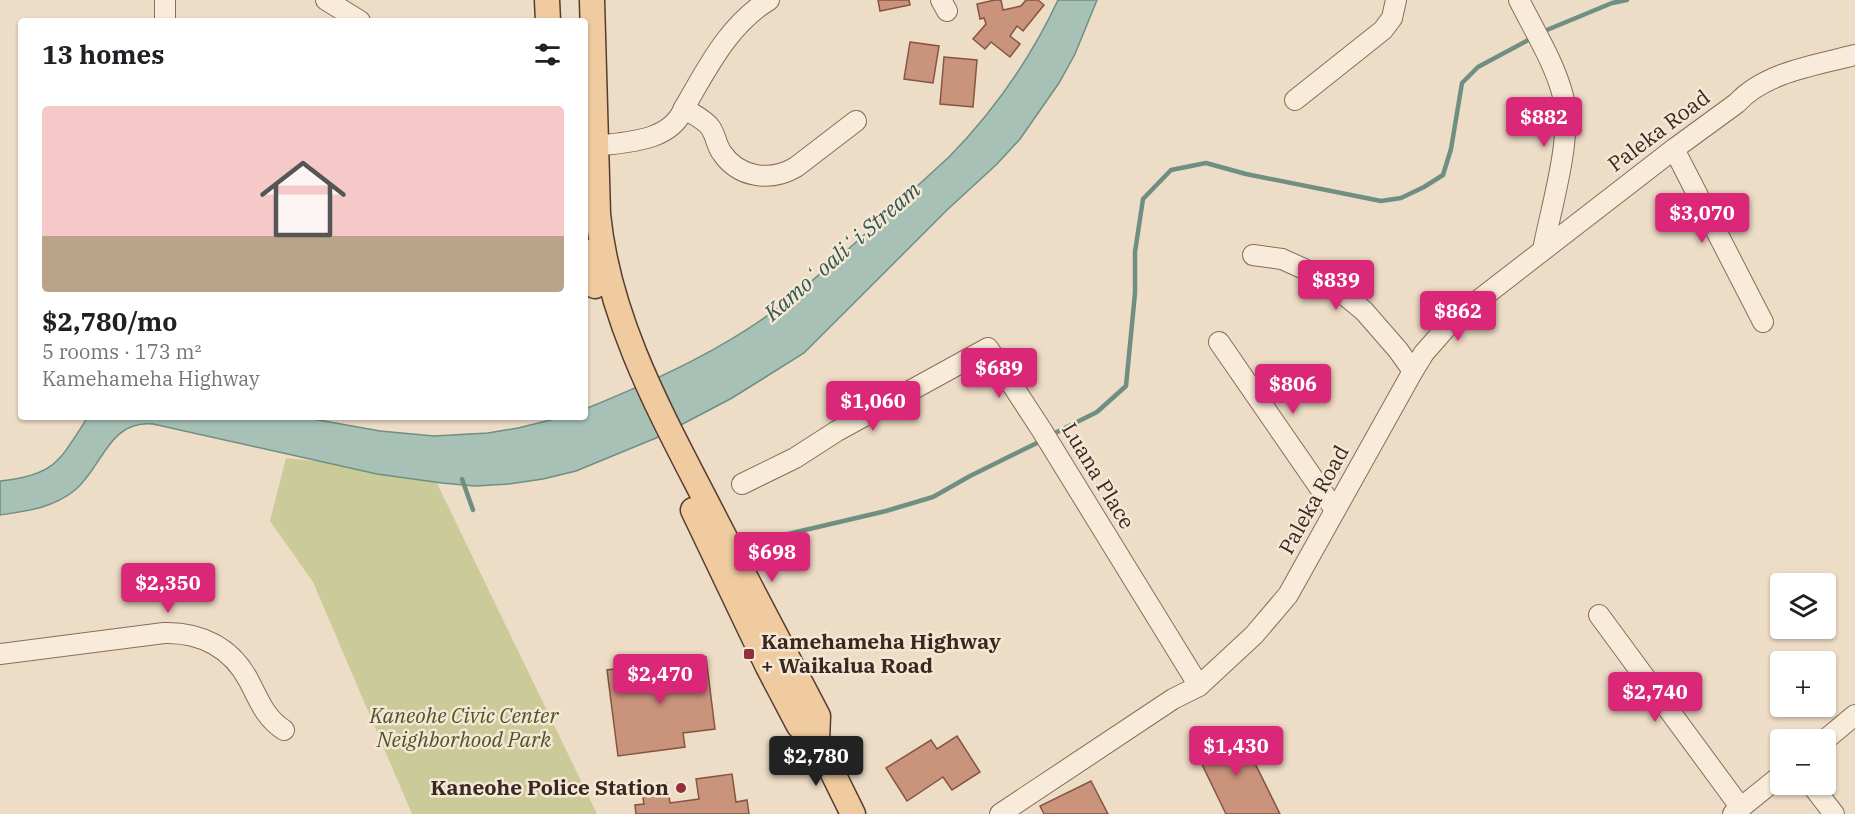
<!DOCTYPE html>
<meta charset="utf-8">
<style>
:root{--surface:#fff;--page:#f2f2f2;--text:#202124;--muted:#757577;--line:#e0e0e0;--accent:#db2777}
body{margin:0;font-family:"IBM Plex Serif",serif;background:var(--page);color:var(--text);height:100vh;display:flex;flex-direction:column;font-size:22px;white-space:nowrap}
*{box-sizing:border-box;margin:0}
p{font-size:20px;color:var(--muted)}
.icon{flex:none;width:33px;height:33px;fill:none;stroke:currentColor;stroke-width:2;stroke-linecap:round;stroke-linejoin:round}
.map{position:relative;flex:1;overflow:hidden}
.drawer{position:absolute;left:18px;top:18px;width:570px;height:402px;display:flex;flex-direction:column;background:var(--surface);border-radius:6px;box-shadow:0 2px 4px #0004}
.drawer>*{flex:none}
.buttons{position:absolute;left:1770px;top:573px;display:grid;gap:12px}
.buttons a{display:grid;place-items:center;width:66px;height:66px;border-radius:6px;background:var(--surface);box-shadow:0 2px 4px #0004;font-size:30px}
.price{position:absolute;translate:-50% -51px;padding:0 14px;border-radius:6px;background:var(--accent);color:#fff;font-size:20px;line-height:39px;filter:drop-shadow(0 2px 3px #0008)}
.price::after{content:'';position:absolute;left:50%;top:36px;width:18px;height:14px;margin-left:-9px;background:inherit;clip-path:polygon(0 0,100% 0,50% 100%)}
.price.current{background:#222;color:#fff}
ul{padding:0;list-style:none}
li{display:grid;align-content:center;gap:12px;height:318px;padding:0 24px}
li+li{border-top:2px solid var(--line)}
li span{display:grid;place-items:center;height:186px;border-radius:6px;color:#555}
li>.icon{margin-inline-start:auto}
span .icon{width:108px;height:108px;fill:#fffc;stroke-width:1}
li b{font-size:26px}
h2{display:flex;justify-content:space-between;align-items:center;height:72px;padding:0 24px;font-size:26px}
.map>svg:first-child{display:block}
.green{fill:#cbcb9a}
.water{fill:#a7c1b6;stroke:#6e8f82;stroke-width:1.5}
.lines{fill:none;stroke-linecap:round;stroke-linejoin:round}
.stream{stroke:#6e8f82;stroke-width:4.5}
.building{fill:#ca937c;stroke:#875442;stroke-width:1.5}
.minor-casing{stroke:#886d5c;stroke-width:22}
.major-casing{stroke:#563d30;stroke-width:27}
.minor{stroke:#f8ebd9;stroke-width:20}
.major{stroke:#efcb9f;stroke-width:24}
.poi-dot{fill:#962d3c;stroke:#f5e7d5;stroke-width:2}
.labels{text-anchor:middle;stroke-width:5;stroke-linejoin:round;paint-order:stroke}
.street-label{font-size:21px;fill:#39281f;stroke:#f5e7d5}
.poi-label{font-size:21px;font-weight:bold;fill:#39281f;stroke:#f5e7d5;text-anchor:start}
.park-label{font-size:21px;font-style:italic;fill:#4f5426;stroke:#f5e7d5}
.water-label{font-size:22px;font-style:italic;fill:#2f5850;stroke:#f5e7d5}
</style>
<div class="map">
<svg width="1855" height="814" viewBox="0 0 1855 814">
<rect width="100%" height="100%" fill="#eddcc6"/>
<path class="green" d="M286,458L432,473L597,814H412L313,582L270,521Z"/>
<path class="water" d="M1058,0H1097L1075,54L1059,83L1020,139L997,164L947,210L804,353L732,398L656,438L576,471L543,479L509,484L475,486L442,483L377,474L153,424C108,420 103,467 75,490C53,508 27,511 0,515V481C56,475 59,461 88,417H302L380,431L434,436L488,433L518,428L563,417H585V409C659,379 734,345 796,294C849,251 898,203 949,157C995,110 1030,60 1058,0Z"/>
<g class="lines">
<g class="stream">
<path d="M1542,32L1612,3L1627,0"/>
<path d="M1051,435L1097,412L1126,386L1135,293V252L1143,199L1171,170L1206,163L1246,174L1381,201L1401,198L1424,187L1443,175L1451,149L1462,83L1478,67L1532,38"/>
<path d="M462,479L473,510"/>
<path d="M750,543L886,511L933,497L970,476L1041,441"/>
</g>
</g>
<g class="building">
<path d="M878,0H909L910,5L880,11Z"/>
<path d="M995,0H1001L1003,10L1021,6L1026,0H1038L1044,5L1023,31L1017,26L1010,36L1020,44L1010,57L991,42L985,49L973,39L986,24L984,18L980,19L977,4Z"/>
<path d="M910,42L939,46L933,83L904,79Z"/>
<path d="M944,57L977,60L973,107L940,104Z"/>
<path d="M706,657L715,729L683,733L685,747L618,756L607,670Z"/>
<path d="M1238,729L1280,814H1226L1195,750Z"/>
<path d="M957,736L980,772L952,790L943,777L907,801L886,768L931,740L937,749Z"/>
<path d="M732,774L736,802L747,800L749,814H636L635,805L644,804L641,787L667,783L670,803L699,799L696,779Z"/>
<path d="M1091,781L1108,814H1044L1040,806Z"/>
</g>
<g class="lines">
<g class="minor-casing">
<g id="minor">
<path d="M165,0V21"/>
<path d="M326,0L360,21"/>
<path d="M941,0L947,11"/>
<path d="M1519,0C1534,30 1555,64 1563,96C1573,137 1551,207 1543,250"/>
<path d="M1295,100L1383,30L1392,18L1396,0"/>
<path d="M684,108C692,114 704,119 710,127C716,135 716,145 722,153C739,178 771,182 796,167L856,121"/>
<path d="M595,146C626,142 671,142 684,108C707,69 728,25 769,0"/>
<path d="M1674,149L1763,322"/>
<path d="M1253,255L1282,259L1324,278L1364,311L1398,350L1413,371"/>
<path d="M1219,342L1335,510"/>
<path d="M742,484L795,458L837,431L988,348L1041,429L1199,686"/>
<path d="M1599,615L1741,808"/>
<path d="M0,654L164,633C201,632 232,648 249,681C259,700 265,718 284,730"/>
<path d="M1825,740L1855,715"/>
<path d="M1811,784L1834,814"/>
<path d="M1000,814L1173,699L1199,686L1254,635L1288,595L1413,371L1424,353L1453,320L1674,149L1737,103C1765,72 1817,65 1855,55"/>
<path d="M1733,814L1780,776"/>
</g>
</g>
<g class="major-casing">
<g id="major">
<path d="M547,0L548,21"/>
<path d="M592,0L598,214C608,317 659,410 706,501C743,573 780,644 818,716L817,741"/>
<path d="M585,251L595,286"/>
<path d="M693,510L768,667L799,726L817,741L853,814"/>
</g>
</g>
<use href="#minor" class="minor"/>
<use href="#major" class="major"/>
</g>
<g class="poi-dot">
<rect x="743" y="648" width="12" height="12" rx="3"/>
<circle cx="681" cy="788" r="6"/>
</g>
<g class="labels">
<g class="street-label">
<text transform="translate(1659 131) rotate(-37)" y="7">Paleka Road</text>
<text transform="translate(1098 476) rotate(59)" y="7">Luana Place</text>
<text transform="translate(1314 500) rotate(-61)" y="7">Paleka Road</text>
</g>
<g class="poi-label">
<text x="761" y="649">Kamehameha Highway<tspan x="761" dy="24">+ Waikalua Road</tspan></text>
<text x="669" y="795" text-anchor="end">Kaneohe Police Station</text>
</g>
<g class="park-label">
<text x="464" y="723">Kaneohe Civic Center<tspan x="464" dy="24">Neighborhood Park</tspan></text>
</g>
<g class="water-label">
<text transform="translate(842 251) rotate(-41)" y="8">Kamoʻoaliʻi Stream</text>
</g>
</g>
</svg>
<div class="buttons">
<a><svg class="icon" aria-label="layers" viewBox="0 0 24 24"><path d="M12 4l9 5-9 5-9-5zM3 14l9 5 9-5"/></svg></a>
<a>+</a>
<a>−</a>
</div>
<b class="price" style="left:1544px;top:148px">$882</b>
<b class="price" style="left:1702px;top:244px">$3,070</b>
<b class="price" style="left:1336px;top:311px">$839</b>
<b class="price" style="left:1458px;top:342px">$862</b>
<b class="price" style="left:999px;top:399px">$689</b>
<b class="price" style="left:1293px;top:415px">$806</b>
<b class="price" style="left:873px;top:432px">$1,060</b>
<b class="price" style="left:772px;top:583px">$698</b>
<b class="price" style="left:168px;top:614px">$2,350</b>
<b class="price" style="left:660px;top:705px">$2,470</b>
<b class="price" style="left:1655px;top:723px">$2,740</b>
<b class="price" style="left:1236px;top:777px">$1,430</b>
<b class="price current" style="left:816px;top:787px">$2,780</b>
<section class="drawer">
<h2>13 homes<svg class="icon" aria-label="filters" viewBox="0 0 24 24"><path d="M4 7h16M4 17h16"/><circle cx="9" cy="7" r="2"/><circle cx="15" cy="17" r="2"/></svg></h2>
<ul>
<li><span style="background:linear-gradient(#f6c9c9 70%,#b9a48a 0)"><svg class="icon" aria-label="home" viewBox="0 0 24 24"><path d="M3 11l9-7 9 7M6 9v11h12V9"/></svg></span><div><b>$2,780/mo</b><p>5 rooms · 173 m²</p><p>Kamehameha Highway</p></div></li>
</ul>
</section>
</div>
